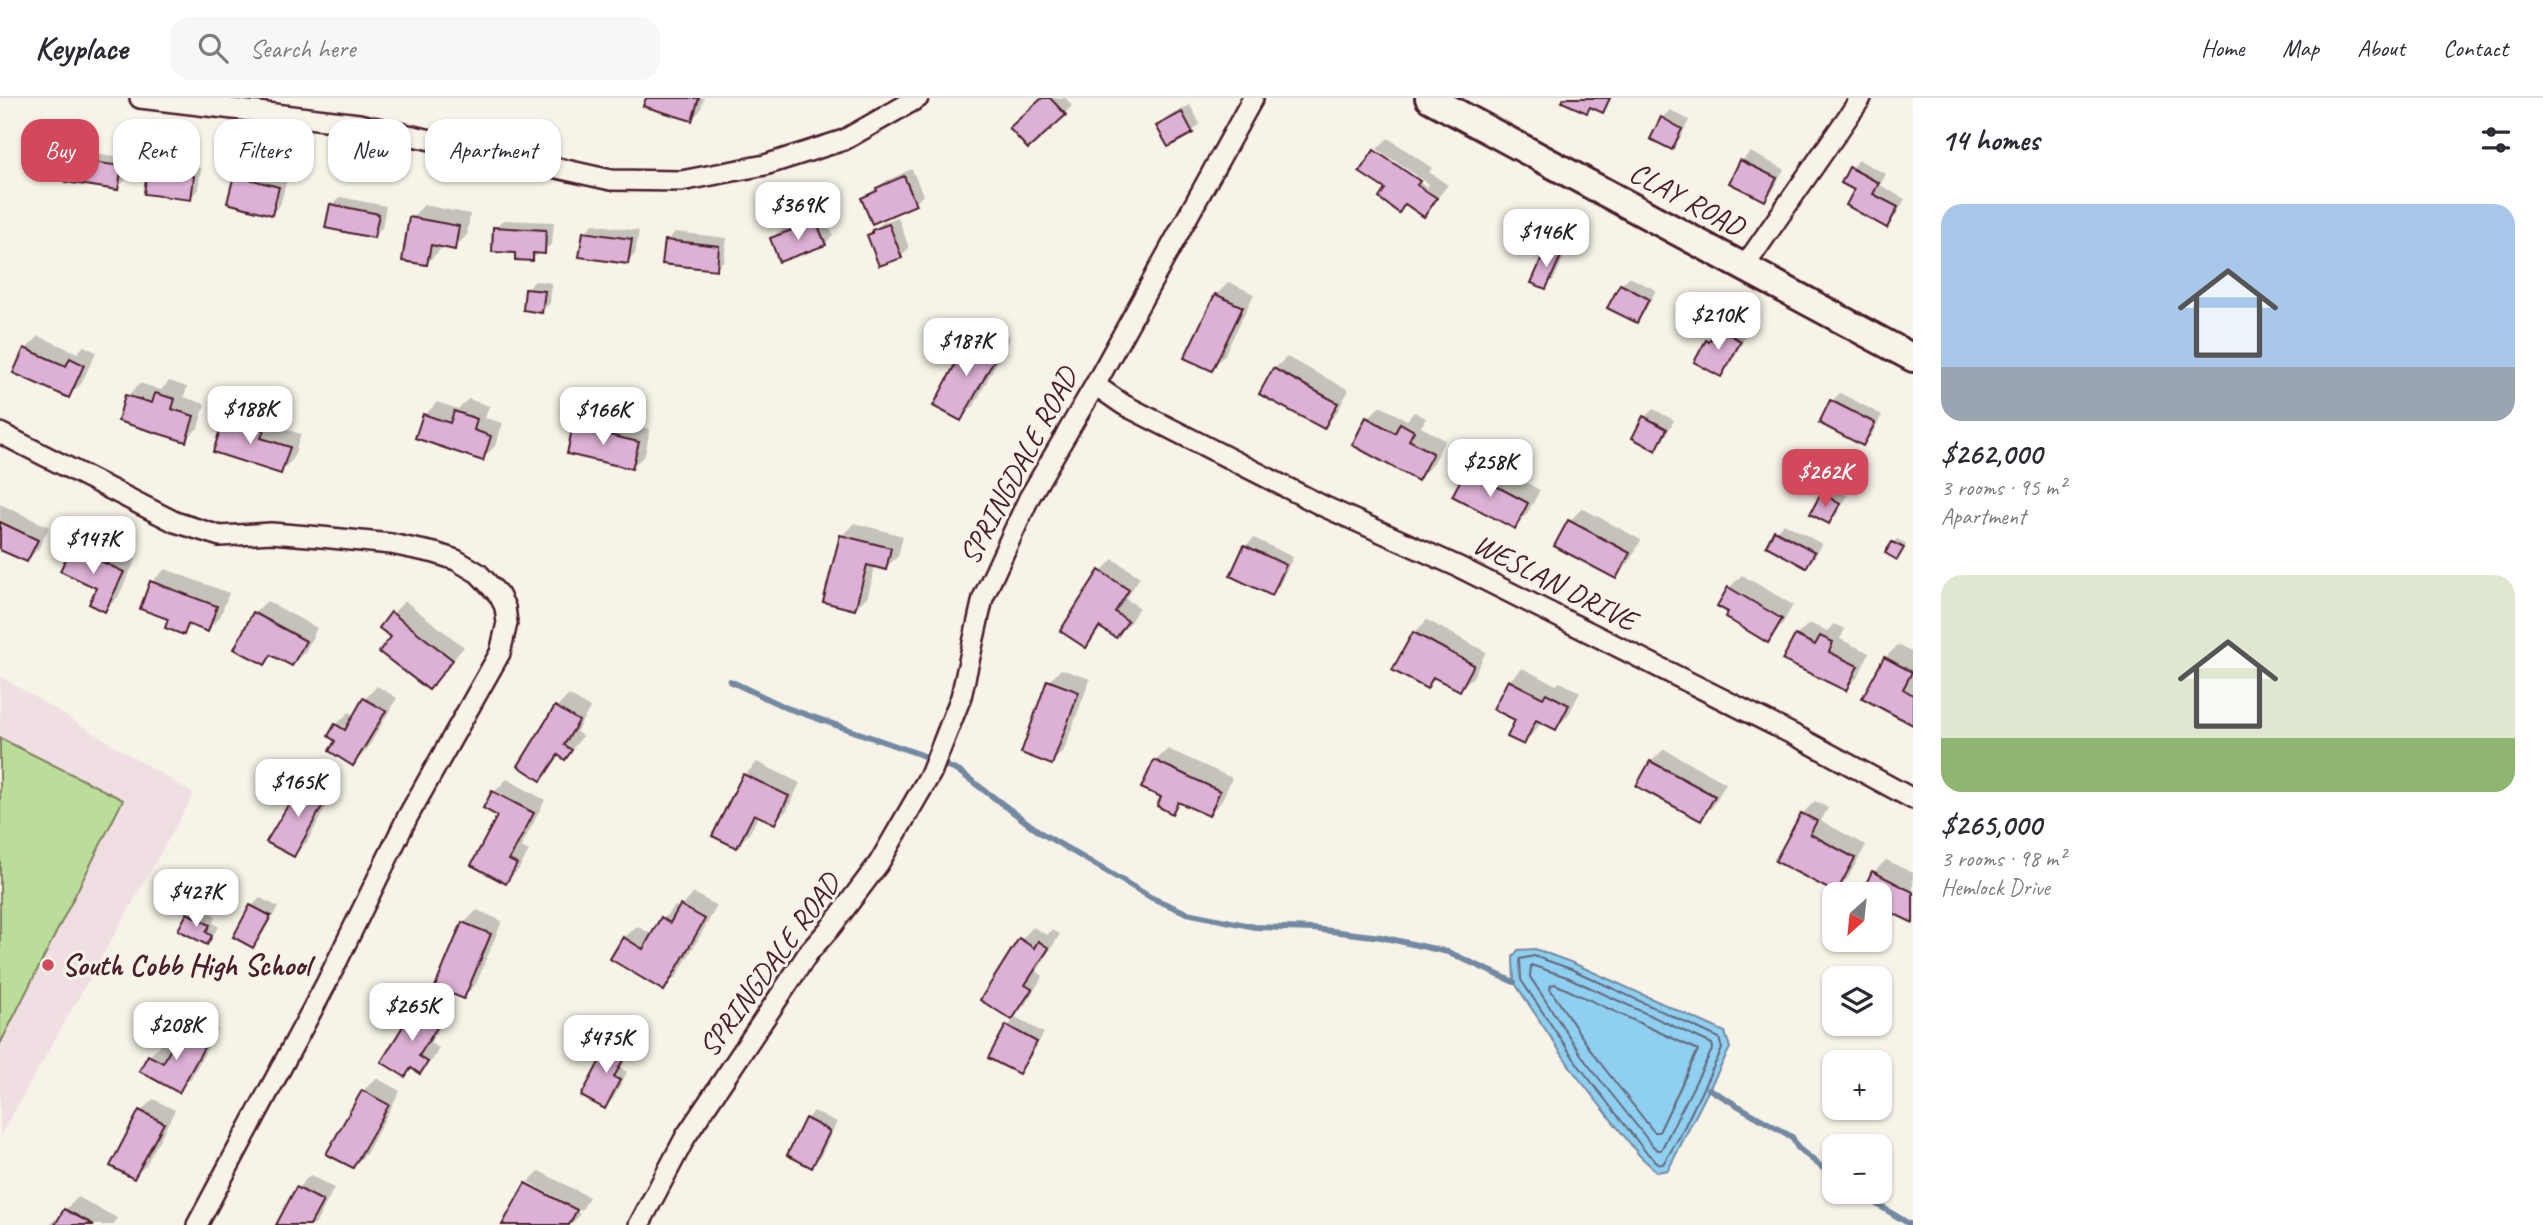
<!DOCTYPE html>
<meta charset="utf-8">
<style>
:root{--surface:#fff;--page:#f7f7f7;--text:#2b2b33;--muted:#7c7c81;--line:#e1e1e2;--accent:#d1495b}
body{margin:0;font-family:Caveat,sans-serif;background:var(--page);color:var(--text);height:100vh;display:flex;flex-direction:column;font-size:26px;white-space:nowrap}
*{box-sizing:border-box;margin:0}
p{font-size:23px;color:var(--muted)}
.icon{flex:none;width:38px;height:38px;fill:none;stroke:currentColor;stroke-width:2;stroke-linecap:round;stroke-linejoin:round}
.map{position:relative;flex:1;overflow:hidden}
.side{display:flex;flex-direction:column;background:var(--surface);width:630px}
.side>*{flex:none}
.top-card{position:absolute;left:21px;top:21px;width:665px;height:63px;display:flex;gap:14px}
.needle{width:46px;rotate:207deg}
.buttons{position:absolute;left:1822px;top:784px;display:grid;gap:14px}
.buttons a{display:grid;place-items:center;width:70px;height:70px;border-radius:14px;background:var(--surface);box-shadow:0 2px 5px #0004;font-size:35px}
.price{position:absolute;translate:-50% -60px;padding:0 16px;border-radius:14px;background:#fff;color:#222;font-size:23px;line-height:46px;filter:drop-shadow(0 2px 4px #0008)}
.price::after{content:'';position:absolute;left:50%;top:42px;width:21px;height:16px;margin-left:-10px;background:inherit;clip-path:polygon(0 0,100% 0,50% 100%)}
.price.selected{background:var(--accent);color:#fff}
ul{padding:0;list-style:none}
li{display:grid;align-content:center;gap:14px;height:371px;padding:0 28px}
li span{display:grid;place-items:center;height:217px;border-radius:21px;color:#555}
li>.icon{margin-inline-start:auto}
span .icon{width:126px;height:126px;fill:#fffc;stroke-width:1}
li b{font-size:30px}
h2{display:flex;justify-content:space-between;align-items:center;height:84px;padding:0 28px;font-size:30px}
.pill{padding:0 24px;border-radius:21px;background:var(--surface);box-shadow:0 2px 5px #0004;font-size:24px;line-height:63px}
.pill.selected{background:var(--accent);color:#fff}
header{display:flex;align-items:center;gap:42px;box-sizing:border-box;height:98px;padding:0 35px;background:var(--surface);border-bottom:2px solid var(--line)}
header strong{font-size:33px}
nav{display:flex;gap:38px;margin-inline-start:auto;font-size:24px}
.search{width:490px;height:63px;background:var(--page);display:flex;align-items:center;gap:18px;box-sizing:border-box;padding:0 24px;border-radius:21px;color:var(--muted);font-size:26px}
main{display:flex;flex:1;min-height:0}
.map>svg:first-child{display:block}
.built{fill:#efdfe2}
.green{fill:#bade99;stroke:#827e62;stroke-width:2}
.water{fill:#8fd0f0;stroke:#7389a1;stroke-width:2}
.shadow{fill:#0003}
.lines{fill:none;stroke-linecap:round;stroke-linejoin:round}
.shore{stroke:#66667a;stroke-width:2}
.stream{stroke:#7389a1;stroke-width:6}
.building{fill:#ddb1d5;stroke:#4a1f2b;stroke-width:2}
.street-casing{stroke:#4a1f2b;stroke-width:24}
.secondary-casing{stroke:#4a1f2b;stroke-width:32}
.street{stroke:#f7f3e8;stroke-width:19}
.secondary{stroke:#f7f3e8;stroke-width:26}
.poi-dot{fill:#d1495b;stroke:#f7f3e8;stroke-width:2.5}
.labels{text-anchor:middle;stroke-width:6;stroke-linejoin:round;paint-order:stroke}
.street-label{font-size:30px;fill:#4a1f2b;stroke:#f7f3e8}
.poi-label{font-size:30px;font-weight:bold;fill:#4a1f2b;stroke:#f7f3e8;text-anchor:start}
</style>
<header>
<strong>Keyplace</strong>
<div class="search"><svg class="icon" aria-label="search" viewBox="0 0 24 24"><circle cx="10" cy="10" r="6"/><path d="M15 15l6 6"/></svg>Search here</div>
<nav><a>Home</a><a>Map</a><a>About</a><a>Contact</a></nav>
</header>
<main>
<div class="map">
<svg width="1913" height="1127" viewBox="0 0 1913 1127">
<rect width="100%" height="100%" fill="#f7f3e8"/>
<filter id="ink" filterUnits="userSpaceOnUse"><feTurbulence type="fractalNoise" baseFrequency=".0143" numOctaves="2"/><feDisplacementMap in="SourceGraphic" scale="14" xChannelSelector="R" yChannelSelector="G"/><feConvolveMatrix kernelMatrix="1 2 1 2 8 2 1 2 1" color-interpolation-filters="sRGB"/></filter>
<g filter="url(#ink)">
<path class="built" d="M0,578L194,696L0,1038Z"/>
<path class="green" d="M0,640L123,702L0,946Z"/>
<path class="water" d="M1535,851L1573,865L1725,934L1730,950L1668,1072L1657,1074L1640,1058L1573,973L1514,884L1513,859L1518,852Z"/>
<g class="shadow">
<path d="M647,0H704L700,13L692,21Z"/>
<path d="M1044,0H1066L1072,8L1064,16Z"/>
<path d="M1190,7L1200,26L1192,34L1158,28L1166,20Z"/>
<path d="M1670,12L1689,22L1679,42L1671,50L1662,20Z"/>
<path d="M1388,40L1432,70L1429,74L1448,87L1424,116L1406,105L1399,112L1387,91L1375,55L1427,89L1429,86L1377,51Z"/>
<path d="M79,53L129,60L126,82L117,90L71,61Z"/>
<path d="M1750,54L1784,71L1773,93L1765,101L1731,85L1742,63Z"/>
<path d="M1859,62L1886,76L1880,87L1905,101L1895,119L1887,128L1857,92L1843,84L1851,70Z"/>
<path d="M157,64L201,70L198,92L190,100L148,73Z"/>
<path d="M244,70L287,81L280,107L272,115L236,78Z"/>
<path d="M912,71L923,97L915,105L863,100L886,83Z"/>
<path d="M340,99L386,108L382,130L373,138L332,107Z"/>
<path d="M424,107L470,116L467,137L454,150L440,147V152L427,165L411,120Z"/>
<path d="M824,116L833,137L825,146L772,140L780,132Z"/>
<path d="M898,119L909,150L901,158L869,137L882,125Z"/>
<path d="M503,122L554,124L552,146L532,161L517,153L495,130Z"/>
<path d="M593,126L639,133L635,156L627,164L585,134Z"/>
<path d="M675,134L727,140L724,162L716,171L667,143Z"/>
<path d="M1555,144L1568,149L1554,181L1546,189L1547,152Z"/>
<path d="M1629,179L1656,192L1644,215L1636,223L1621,187Z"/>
<path d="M535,183L552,185L550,205L542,213L526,192Z"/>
<path d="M1229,184L1254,196L1224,258L1211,271L1186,259L1216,197Z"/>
<path d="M1726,223L1748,234L1729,269L1721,277L1707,243Z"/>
<path d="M984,226L1010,239L974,308L961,321L935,307L971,239Z"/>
<path d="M39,238L77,255L84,248L96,254L81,286L68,298L15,274L26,251Z"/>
<path d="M1287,259L1349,292L1336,316L1324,328L1274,271Z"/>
<path d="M169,283L187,289L184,299L205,306L198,330L185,342L127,298L140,285L161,292Z"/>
<path d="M1840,295L1882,317L1871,338L1863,346L1832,303Z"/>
<path d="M468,301L489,308L485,320L503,325L495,348L482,361L425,317L437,304L458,311Z"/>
<path d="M238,308L275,320L273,327L301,336L293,361L280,374L225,320Z"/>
<path d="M1380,308L1407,322L1414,314L1426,320L1421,329L1445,342L1431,368L1418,381L1368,320Z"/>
<path d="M613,311L623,313L621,324L650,331L645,357L632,369L574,332L587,319L601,322Z"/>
<path d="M1653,311L1674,322L1663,343L1655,351L1634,339L1645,319Z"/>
<path d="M1480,360L1540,392L1527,416L1514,428L1467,373Z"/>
<path d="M1831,388L1847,397L1837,416L1829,424L1823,396Z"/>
<path d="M0,406L49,429L39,450L27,462L0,450Z"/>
<path d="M1582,410L1641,442L1628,466L1615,479L1557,447L1570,423Z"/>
<path d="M854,425L903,438L898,458L885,470L875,468L868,498L855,510L842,438Z"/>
<path d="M1784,425L1822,446L1814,460L1806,468L1776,433Z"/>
<path d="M85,438L136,461L118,499L105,512L99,490L72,450Z"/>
<path d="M1254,440L1293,459L1279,488L1271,496L1246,448Z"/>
<path d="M1897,441L1906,446L1900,456L1893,445Z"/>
<path d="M1113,461L1140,479L1126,501L1139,509L1129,526L1116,538L1102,529L1086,548L1100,474Z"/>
<path d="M165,471L229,495L220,519L207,532L193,526L184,535L170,520L152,484Z"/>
<path d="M1742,477L1793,507L1780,530L1768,542L1730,514L1729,490Z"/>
<path d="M267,503L317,530L305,554L292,566L274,556L265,565L254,515Z"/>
<path d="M405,503L464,549L429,590L393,538L392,516Z"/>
<path d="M1427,522L1486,554L1473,579L1460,591L1436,579L1426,589L1414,535Z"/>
<path d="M1809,525L1827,533L1834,526L1845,531L1840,541L1869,555L1858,579L1845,591L1785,561L1796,538Z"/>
<path d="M1898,547L1913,555V625L1885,560Z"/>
<path d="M1522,570L1556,587L1560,584L1580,594L1568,618L1555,630L1541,623L1536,632L1523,645L1509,583Z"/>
<path d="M1061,571L1090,581L1064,652L1052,665L1049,583Z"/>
<path d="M377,588L397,600L366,653L353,665L338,642L336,627L349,614L355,618L365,601Z"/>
<path d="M569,597L590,610L576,634L583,638L565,660L561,657L541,681L557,609Z"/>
<path d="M1168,651L1232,680L1221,704L1209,716L1182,704L1172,713L1163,698L1155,663Z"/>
<path d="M1664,651L1726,685L1713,708L1701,720L1639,687L1651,664Z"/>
<path d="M757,664L800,685L787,712L774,724L759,717L749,736L736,748L714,737L745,677Z"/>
<path d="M317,670L340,683L307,744L294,757L304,683Z"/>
<path d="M507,681L545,702L521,749L529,753L519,771L506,784L499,717L494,694Z"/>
<path d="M1815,703L1828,710L1821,723L1866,747L1848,780L1836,793L1778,762L1802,716Z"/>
<path d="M1886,762L1913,775V823L1880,807V796H1863L1874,774Z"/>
<path d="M694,795L717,808L677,878L664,890L624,840L637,828L653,837L663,821L675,808L680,811Z"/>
<path d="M260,800L278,809L261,839L253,847L236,838L252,808Z"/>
<path d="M197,808L216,818L213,825L219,829L207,845L180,831L189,816Z"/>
<path d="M477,812L502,823L476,886L463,899L464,825Z"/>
<path d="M1033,829L1047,837L1052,832L1060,836L1037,873L1043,878L1024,908L1013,918L1044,935L1026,966L1018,974L991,959L1008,928L1014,922L983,902L1021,842Z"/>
<path d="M430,896L452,910L430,945L439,950L433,961L420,974L412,969L405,977L417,908Z"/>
<path d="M196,919L218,931L191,980L179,993L150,958L162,945L173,951L183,931Z"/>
<path d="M622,932L637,940L621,970L627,974L613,1001L604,1009L583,998L614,941Z"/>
<path d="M376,980L400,993L366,1056L353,1068L363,993Z"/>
<path d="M153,1001L175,1012L146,1067L134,1079L141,1013Z"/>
<path d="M814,1013L837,1024L820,1059L812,1067L806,1021Z"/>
<path d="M539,1073L589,1099L581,1113L528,1084V1088L580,1116L577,1120L570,1127H504L526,1086Z"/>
<path d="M310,1077L334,1090L315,1127H278L298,1090Z"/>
<path d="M78,1099L117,1120L114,1127H50L55,1121L59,1123L65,1112Z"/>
</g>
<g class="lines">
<g class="shore">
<path d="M1534,858L1571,871L1719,940L1722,951L1680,1038L1663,1066H1659L1645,1053L1579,968L1521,882L1520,861Z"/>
<path d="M1531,867L1567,879L1712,946L1713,950L1661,1052H1657L1652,1047L1586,964L1530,879Z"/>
<path d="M1555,886L1698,952L1659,1034H1654L1594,957L1550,891L1551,887Z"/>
</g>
<g class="stream">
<path d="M730,583L787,610L919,656L960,674L1041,735L1152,800L1187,815L1255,829L1314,831L1381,839L1448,854L1514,884"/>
<path d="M1709,991L1792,1039L1798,1050L1834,1079"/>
<path d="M1857,1094L1911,1127"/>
</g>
</g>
<g class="building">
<path d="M646,0H699L692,23L643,8Z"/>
<path d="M1042,0H1050L1066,17L1028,51L1009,30Z"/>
<path d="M1564,0H1610L1603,15L1590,9L1587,15L1562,4Z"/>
<path d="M1182,14L1193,35L1168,49L1156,28Z"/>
<path d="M1661,19L1682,31L1672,52L1650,41Z"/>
<path d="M1374,52L1420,83L1417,87L1437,100L1424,119L1405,106L1399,115L1379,100L1385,91L1359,74Z"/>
<path d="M69,61L122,68L118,92L65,84Z"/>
<path d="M1740,62L1777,80L1765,103L1729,85Z"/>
<path d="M1849,69L1879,85L1873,96L1898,109L1887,130L1846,107L1854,92L1841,85Z"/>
<path d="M147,72L194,78L191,102L144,96Z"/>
<path d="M234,77L279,89L272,117L227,105Z"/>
<path d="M904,78L916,107L872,126L861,100L877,93L876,90Z"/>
<path d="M330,106L379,116L374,140L325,130Z"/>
<path d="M409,119L459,128L455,152L431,147L427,167L402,163Z"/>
<path d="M816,123L826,147L779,164L770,140Z"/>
<path d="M889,126L902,160L879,168L867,137L872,135V132Z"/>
<path d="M493,129L546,132L545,156L533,155V163L515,162V155L492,154Z"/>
<path d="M583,134L632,141L628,166L579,159Z"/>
<path d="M665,142L719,148L717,172L662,166Z"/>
<path d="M1546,151L1561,158L1546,191L1531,185Z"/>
<path d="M1620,186L1649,201L1637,225L1607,210Z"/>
<path d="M525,191L545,193L542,215L523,212Z"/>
<path d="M1215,196L1243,209L1212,273L1184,260Z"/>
<path d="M1717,230L1741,243L1721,279L1694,264L1706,242L1709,244Z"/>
<path d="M970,238L999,253L961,323L933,308Z"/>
<path d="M24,250L66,268L70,260L84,267L69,300L13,275Z"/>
<path d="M1273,270L1338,305L1324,331L1259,296Z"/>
<path d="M155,295L175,301L172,311L194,318L186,344L118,323L125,297L152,305Z"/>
<path d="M1830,302L1875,325L1863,348L1819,325Z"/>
<path d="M454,313L477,321L474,332L491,338L483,363L415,340L423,316L450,325Z"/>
<path d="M1643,318L1667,331L1656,353L1632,340Z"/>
<path d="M224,319L264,332L261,340L290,349L281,376L213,354Z"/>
<path d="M1366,319L1395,335L1400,325L1414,333L1409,342L1433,355L1418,383L1352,347Z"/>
<path d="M599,323L611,326L609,337L639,344L632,371L567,356L572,331L596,336Z"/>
<path d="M1466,372L1528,405L1515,431L1452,398Z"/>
<path d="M1821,395L1840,406L1829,426L1810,416Z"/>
<path d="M1568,422L1630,455L1616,481L1554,448Z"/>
<path d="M0,424L38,442L27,464L0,452Z"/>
<path d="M1774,432L1815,454L1806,470L1766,448Z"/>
<path d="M840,437L891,450L886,472L867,467L855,512L823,504Z"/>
<path d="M1892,444L1904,450L1897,462L1885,455Z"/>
<path d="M1244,447L1286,467L1272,498L1230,478Z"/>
<path d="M71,449L124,474L105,514L89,506L96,490L60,473Z"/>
<path d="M1099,472L1129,492L1115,514L1128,523L1116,540L1099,529L1086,550L1060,533Z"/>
<path d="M150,483L217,508L208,534L188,526L184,537L165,530L168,521L140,511Z"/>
<path d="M1728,489L1782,521L1768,545L1725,519L1728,514L1717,508Z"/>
<path d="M253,514L306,543L292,568L271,557L265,567L234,551Z"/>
<path d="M391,514L453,562L429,592L379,554L391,539L379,530Z"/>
<path d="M1413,534L1474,567L1460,593L1433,579L1427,591L1392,572Z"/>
<path d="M1795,537L1815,547L1820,538L1833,544L1829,554L1858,568L1846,593L1782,562Z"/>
<path d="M1884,559L1912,574L1903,591L1913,597V627L1862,600Z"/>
<path d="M1047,582L1079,594L1052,667L1021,655Z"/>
<path d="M1508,582L1543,600L1546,595L1569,607L1556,632L1536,622L1524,647L1507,639L1515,622L1493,611Z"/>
<path d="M363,600L386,613L353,668L329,653L335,643L328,638L335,626L345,632Z"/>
<path d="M555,608L579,623L564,647L572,652L565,662L558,657L541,683L518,668Z"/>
<path d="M1154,662L1220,693L1209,718L1178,704L1172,716L1157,708L1161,699L1141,690Z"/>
<path d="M1650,663L1715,698L1701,723L1636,688Z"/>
<path d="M743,676L789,698L775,726L754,716L737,750L712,738Z"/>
<path d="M303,682L329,696L294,759L266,744Z"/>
<path d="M492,693L534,715L509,762L517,766L506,786L471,767L497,718L483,710Z"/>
<path d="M1801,715L1817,723L1810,736L1855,760L1836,795L1775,763Z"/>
<path d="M1872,773L1913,794V825L1880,809V796H1861Z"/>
<path d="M250,807L271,818L253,850L233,839Z"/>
<path d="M680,807L705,821L664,893L610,861L623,839L643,851L661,819L670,825Z"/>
<path d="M187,815L210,827L206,834L212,838L207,847L178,832Z"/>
<path d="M462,824L491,836L464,901L435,889Z"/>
<path d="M1019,840L1034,850L1038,843L1049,850L1025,887L1032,891L1012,922L980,902Z"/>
<path d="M416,907L441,923L419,958L428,964L420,976L411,970L405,979L381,964Z"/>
<path d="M1006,927L1037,944L1019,976L988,960Z"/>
<path d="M182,930L207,944L179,995L139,973L148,957L163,965Z"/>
<path d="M612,940L630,949L614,979L620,982L605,1011L581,998Z"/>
<path d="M362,992L389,1007L353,1070L326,1056Z"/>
<path d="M139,1012L164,1025L134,1081L110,1068Z"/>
<path d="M805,1020L830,1033L812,1070L787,1057Z"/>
<path d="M525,1085L577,1112L569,1127H502Z"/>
<path d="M296,1089L323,1103L310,1127H276Z"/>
<path d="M64,1111L94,1127H55Z"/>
</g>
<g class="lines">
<g class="street-casing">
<g id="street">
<path d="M140,0L359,26L611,82L681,83L765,67L844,42L918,0"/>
<path d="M1744,169L1861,0"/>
<path d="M1095,287L1124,307L1323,408L1459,469L1804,642L1913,701"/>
<path d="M0,335L175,424L220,438L271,435L321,439L391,446L435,455L456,462L478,475L499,497L505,509L507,525L500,555L408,718L326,886L197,1127"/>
<path d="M639,1127L686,1038L809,854L831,829L879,765L931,675L961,599L983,500L1029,400L1095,287L1253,0"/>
</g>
</g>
<g class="secondary-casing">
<path id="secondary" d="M1429,0L1913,260"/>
</g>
<use href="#street" class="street"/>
<use href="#secondary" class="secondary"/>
</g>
</g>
<circle class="poi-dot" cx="48" cy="867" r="7"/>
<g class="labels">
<g class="street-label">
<text transform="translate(1687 101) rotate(28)" y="10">CLAY ROAD</text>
<text transform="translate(1018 368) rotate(-62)" y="10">SPRINGDALE ROAD</text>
<text transform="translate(1555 484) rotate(27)" y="10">WESLAN DRIVE</text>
<text transform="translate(769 867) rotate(-54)" y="10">SPRINGDALE ROAD</text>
</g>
<g class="poi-label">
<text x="62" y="877">South Cobb High School</text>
</g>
</g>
</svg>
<div class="buttons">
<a><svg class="needle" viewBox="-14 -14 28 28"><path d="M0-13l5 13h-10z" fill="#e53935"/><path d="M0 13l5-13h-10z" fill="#7c7c81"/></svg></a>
<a><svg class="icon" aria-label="layers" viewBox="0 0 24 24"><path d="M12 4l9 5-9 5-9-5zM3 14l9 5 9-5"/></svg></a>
<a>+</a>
<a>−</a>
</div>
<b class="price" style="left:798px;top:144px">$369K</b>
<b class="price" style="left:1546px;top:171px">$146K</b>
<b class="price" style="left:1718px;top:254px">$210K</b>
<b class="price" style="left:966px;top:280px">$187K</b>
<b class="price" style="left:250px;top:348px">$188K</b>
<b class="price" style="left:603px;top:349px">$166K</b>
<b class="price" style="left:1490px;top:401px">$258K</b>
<b class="price selected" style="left:1825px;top:411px">$262K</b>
<b class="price" style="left:93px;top:478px">$147K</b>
<b class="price" style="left:298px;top:721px">$165K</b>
<b class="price" style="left:196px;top:831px">$427K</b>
<b class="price" style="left:412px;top:945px">$265K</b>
<b class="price" style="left:176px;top:964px">$208K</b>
<b class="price" style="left:606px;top:977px">$475K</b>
<div class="top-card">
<a class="pill selected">Buy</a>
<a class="pill">Rent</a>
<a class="pill">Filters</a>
<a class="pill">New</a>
<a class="pill">Apartment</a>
</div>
</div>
<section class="side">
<h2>14 homes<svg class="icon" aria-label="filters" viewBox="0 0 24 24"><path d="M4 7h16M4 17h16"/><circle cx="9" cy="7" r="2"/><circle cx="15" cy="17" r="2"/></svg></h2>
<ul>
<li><span style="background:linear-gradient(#a9c7e8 75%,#9aa5b1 0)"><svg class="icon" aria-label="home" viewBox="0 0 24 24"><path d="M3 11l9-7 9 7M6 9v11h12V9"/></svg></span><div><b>$262,000</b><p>3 rooms · 95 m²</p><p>Apartment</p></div></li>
<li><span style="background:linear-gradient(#dfe7d0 75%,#8fb573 0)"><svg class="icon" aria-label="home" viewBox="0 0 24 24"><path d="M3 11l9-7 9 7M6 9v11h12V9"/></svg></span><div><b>$265,000</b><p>3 rooms · 98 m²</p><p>Hemlock Drive</p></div></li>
</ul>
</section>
</main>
